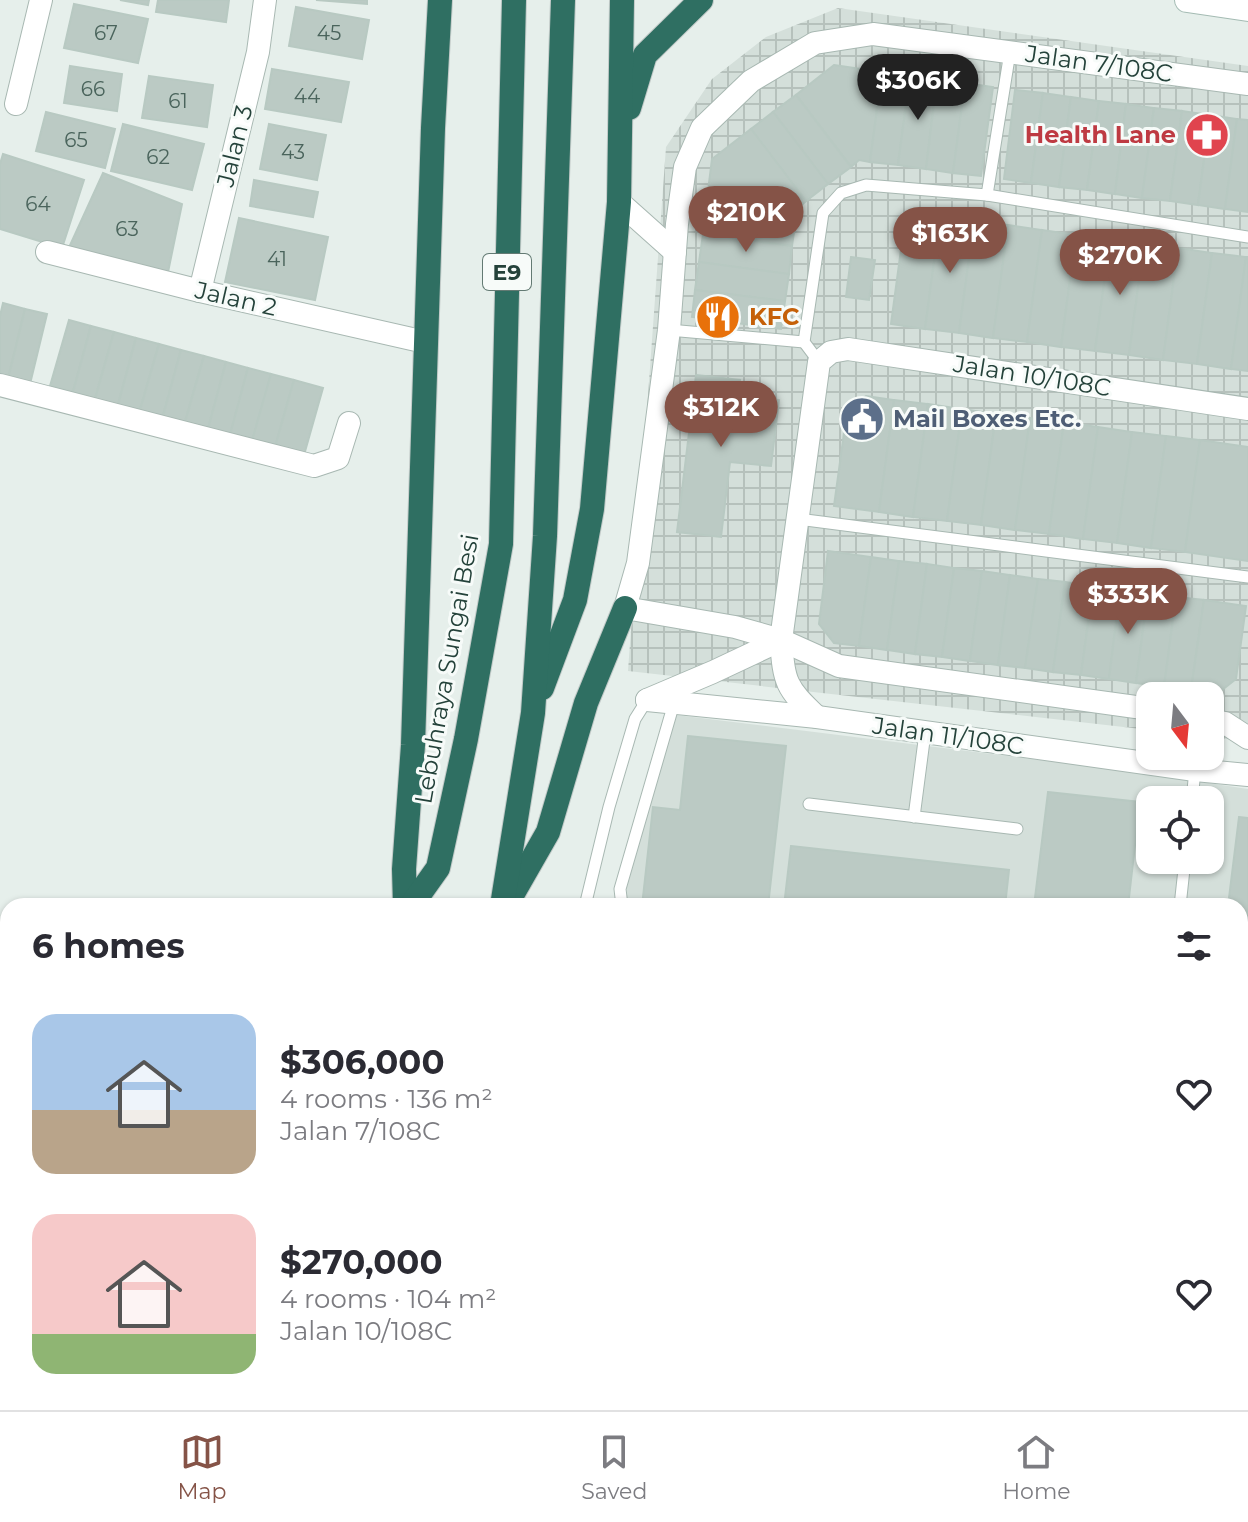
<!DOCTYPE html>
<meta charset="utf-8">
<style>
:root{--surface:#fff;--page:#f2f2f3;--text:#2b2b33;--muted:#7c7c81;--line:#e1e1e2;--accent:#855347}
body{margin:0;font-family:Montserrat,sans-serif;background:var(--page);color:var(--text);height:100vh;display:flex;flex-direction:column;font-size:30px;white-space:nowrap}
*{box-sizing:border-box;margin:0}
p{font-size:26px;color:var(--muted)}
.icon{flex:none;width:44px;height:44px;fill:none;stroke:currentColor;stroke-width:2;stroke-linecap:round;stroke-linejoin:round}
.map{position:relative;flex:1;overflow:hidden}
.drawer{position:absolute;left:0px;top:898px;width:1248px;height:512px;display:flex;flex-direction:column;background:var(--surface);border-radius:24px 24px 0 0;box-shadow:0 2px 6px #0004}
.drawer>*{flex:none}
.needle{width:52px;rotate:164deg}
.fabs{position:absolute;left:1136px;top:682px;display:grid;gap:16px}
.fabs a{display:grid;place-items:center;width:88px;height:88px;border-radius:16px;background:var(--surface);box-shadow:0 2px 6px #0004;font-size:40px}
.price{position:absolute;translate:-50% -68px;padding:0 18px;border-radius:28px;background:var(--accent);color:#fff;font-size:26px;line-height:52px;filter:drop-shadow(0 2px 4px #0008)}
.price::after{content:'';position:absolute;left:50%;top:48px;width:24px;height:18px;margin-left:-12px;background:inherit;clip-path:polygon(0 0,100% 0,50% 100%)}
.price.current{background:#222;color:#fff}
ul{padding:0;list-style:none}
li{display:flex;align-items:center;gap:24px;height:200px;padding:0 32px}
li span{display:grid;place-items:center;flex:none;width:224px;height:160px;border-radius:24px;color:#555}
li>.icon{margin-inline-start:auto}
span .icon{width:96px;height:96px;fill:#fffc;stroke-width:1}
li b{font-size:34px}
h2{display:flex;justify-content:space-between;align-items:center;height:96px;padding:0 32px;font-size:34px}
.dock{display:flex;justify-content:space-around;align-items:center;height:112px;border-top:2px solid var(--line);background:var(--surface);font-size:22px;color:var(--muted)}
.dock a{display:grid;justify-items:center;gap:4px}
.dock .current{color:var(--accent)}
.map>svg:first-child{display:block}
.built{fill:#d4dfda;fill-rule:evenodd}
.industrial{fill:url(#industrial-grid)}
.building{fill:#bbcac4;stroke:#b8c9c2;stroke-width:2}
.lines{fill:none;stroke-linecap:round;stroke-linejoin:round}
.lane-casing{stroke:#a8b8b2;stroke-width:13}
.street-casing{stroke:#a8b8b2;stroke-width:24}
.secondary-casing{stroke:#a4bbb3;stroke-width:26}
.highway-casing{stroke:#c2cac8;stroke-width:26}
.lane{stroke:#fff;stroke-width:11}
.street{stroke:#fff;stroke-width:22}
.secondary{stroke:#fff;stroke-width:24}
.highway{stroke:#2f6f62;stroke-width:24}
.labels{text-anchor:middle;stroke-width:6;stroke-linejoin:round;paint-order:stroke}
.number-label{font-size:20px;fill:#4a645c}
.shield{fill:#f7fbf9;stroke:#637a73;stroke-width:2}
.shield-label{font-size:22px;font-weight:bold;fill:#24423a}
.street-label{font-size:24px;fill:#24423a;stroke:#f7fbf9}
.health-label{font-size:24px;font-weight:bold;fill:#be3a42;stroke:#f7fbf9;text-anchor:end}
.food-label{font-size:24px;font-weight:bold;fill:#c56008;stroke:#f7fbf9;text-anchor:start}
.service-label{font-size:24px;font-weight:bold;fill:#4e5e75;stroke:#f7fbf9;text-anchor:start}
</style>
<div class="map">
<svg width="1248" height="1410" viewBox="0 0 1248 1410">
<defs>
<pattern id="industrial-grid" width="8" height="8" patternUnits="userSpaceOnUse" patternTransform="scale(2)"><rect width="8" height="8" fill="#d4dfda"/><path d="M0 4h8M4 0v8" fill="none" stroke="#b6c1bc"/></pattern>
</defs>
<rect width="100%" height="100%" fill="#e6efeb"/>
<path class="built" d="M676,715L1130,771L1248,789V998L1240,997V906H629L626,903L627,886ZM1150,800H1210V860H1150Z"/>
<path class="industrial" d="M838,8L1248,66V741L1210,737V696H1150V730L628,671L666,147L712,79L766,37Z"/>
<g class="building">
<path d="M120,0H149L148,5Z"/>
<path d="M158,0H229L226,22L156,12Z"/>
<path d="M316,0H367V4Z"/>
<path d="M74,4L148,19L138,63L64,48Z"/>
<path d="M296,7L369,20L362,59L289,46Z"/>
<path d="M834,65L882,72L870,162L859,160L851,167L796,95Z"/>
<path d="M70,66L122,74L117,111L64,103Z"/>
<path d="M272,69L349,82L341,122L265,109Z"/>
<path d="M882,72L910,75L898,165L870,162Z"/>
<path d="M910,75L937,79L926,169L898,165Z"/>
<path d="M149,76L213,85L207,127L142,118Z"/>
<path d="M937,79L965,83L953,173L926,169Z"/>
<path d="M965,83L993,87L981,176L953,173Z"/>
<path d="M1015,90L1043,93L1031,183L1004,179Z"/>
<path d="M1043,93L1071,97L1059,187L1031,183Z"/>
<path d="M796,95L851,167L828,184L773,112Z"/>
<path d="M1071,97L1099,101L1087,190L1059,187Z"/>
<path d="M1099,101L1126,104L1115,194L1087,190Z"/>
<path d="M1126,104L1154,108L1142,198L1115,194Z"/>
<path d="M1154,108L1182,111L1170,201L1142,198Z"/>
<path d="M1182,111L1210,115L1198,205L1170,201Z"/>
<path d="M46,112L115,129L105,168L36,151Z"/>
<path d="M773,112L828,184L806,201L751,129Z"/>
<path d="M1210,115L1237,119L1225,209L1198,205Z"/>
<path d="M1237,119L1248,120V212L1225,209Z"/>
<path d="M123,124L204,144L192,190L111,171Z"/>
<path d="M269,124L326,135L317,180L260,169Z"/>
<path d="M751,129L806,201L798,208L796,219L706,207L712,159Z"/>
<path d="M3,154L84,180L62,248L0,229V164Z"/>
<path d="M103,173L182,204L167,277L66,254Z"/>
<path d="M254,180L318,192L313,217L250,206Z"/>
<path d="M706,207L796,219L792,246L703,234Z"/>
<path d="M906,212L940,217L925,329L891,324Z"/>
<path d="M940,217L974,221L959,333L925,329Z"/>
<path d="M239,218L328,237L315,300L225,282Z"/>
<path d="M974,221L1008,225L993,338L959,333Z"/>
<path d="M1008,225L1042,230L1027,342L993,338Z"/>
<path d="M1042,230L1076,235L1061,347L1027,342Z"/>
<path d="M703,234L792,246L789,274L699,262Z"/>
<path d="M1076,235L1110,239L1095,351L1061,347Z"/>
<path d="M1110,239L1144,243L1129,355L1095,351Z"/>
<path d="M1144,243L1178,248L1163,360L1129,355Z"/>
<path d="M1178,248L1212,253L1197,364L1163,360Z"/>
<path d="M1212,253L1246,257L1231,369L1197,364Z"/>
<path d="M851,257L875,260L869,300L846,297Z"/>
<path d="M1246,257H1248V371L1231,369Z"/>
<path d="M699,262L789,274L785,301L695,290Z"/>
<path d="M695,290L785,301L781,329L692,317Z"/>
<path d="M3,303L25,309L8,379L0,376V316Z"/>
<path d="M25,309L47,314L30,384L8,379Z"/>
<path d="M69,320L91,326L73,392L50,386Z"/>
<path d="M91,326L114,332L95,399L73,392Z"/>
<path d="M114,332L136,338L118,405L95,399Z"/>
<path d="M136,338L159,344L140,410L118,405Z"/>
<path d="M159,344L181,350L163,416L140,410Z"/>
<path d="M181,350L204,356L185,422L163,416Z"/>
<path d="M204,356L226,362L208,429L185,422Z"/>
<path d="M226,362L248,368L230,435L208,429Z"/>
<path d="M248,368L271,374L252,441L230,435Z"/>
<path d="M271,374L294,380L275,447L252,441Z"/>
<path d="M696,375L740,380L738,395L779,400L771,466L730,462L721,537L677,532Z"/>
<path d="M294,380L323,388L304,455L275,447Z"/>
<path d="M866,396L894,400L879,512L834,506L847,411Z"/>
<path d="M894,400L928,404L913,517L879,512Z"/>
<path d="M928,404L962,409L947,521L913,517Z"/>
<path d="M962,409L996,414L981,525L947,521Z"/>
<path d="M996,414L1030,418L1015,530L981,525Z"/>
<path d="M1030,418L1064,422L1049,534L1015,530Z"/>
<path d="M1064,422L1098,427L1083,539L1049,534Z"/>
<path d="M1098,427L1132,432L1117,543L1083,539Z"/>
<path d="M1132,432L1166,436L1151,548L1117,543Z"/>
<path d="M1166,436L1200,440L1185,552L1151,548Z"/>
<path d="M1200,440L1248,447V561L1185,552Z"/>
<path d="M828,551L871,557L859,646L834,643L819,624Z"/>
<path d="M871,557L899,561L887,650L859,646Z"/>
<path d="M899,561L927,564L915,654L887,650Z"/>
<path d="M927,564L954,568L942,657L915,654Z"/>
<path d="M954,568L982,571L970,661L942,657Z"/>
<path d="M982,571L1010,575L998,665L970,661Z"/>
<path d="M1010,575L1038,579L1025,668L998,665Z"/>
<path d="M1038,579L1065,582L1053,672L1025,668Z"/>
<path d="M1065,582L1093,586L1081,675L1053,672Z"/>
<path d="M1093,586L1120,590L1109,679L1081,675Z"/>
<path d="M1120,590L1148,593L1136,683L1109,679Z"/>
<path d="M1148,593L1176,597L1164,687L1136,683Z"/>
<path d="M1176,597L1204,600L1191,690L1164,687Z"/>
<path d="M1204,600L1246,606L1236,679L1217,694L1191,690Z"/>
<path d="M688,736L786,746L768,906H642L653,807L680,810Z"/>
<path d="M1048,792L1140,802L1128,906H1034Z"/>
<path d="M1239,817L1248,818V985L1240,984V906H1228Z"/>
<path d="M791,846L1009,870L1005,906H784Z"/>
<path d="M0,1106L8,1110V1135L0,1131Z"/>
<path d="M0,1131L8,1135V1160L0,1156Z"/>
<path d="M0,1156L8,1160V1185L0,1182Z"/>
<path d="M0,1182L8,1185V1210L0,1207Z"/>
<path d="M0,1207L8,1210V1224L3,1233L0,1232Z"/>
<path d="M6,1268L8,1269V1318L0,1335V1280Z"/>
<path d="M8,1318V1351L0,1347V1335Z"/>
<path d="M0,1352L8,1356V1372L0,1388Z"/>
<path d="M8,1372V1402H20L16,1410H0V1388Z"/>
<path d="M20,1402H47L43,1410H16Z"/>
<path d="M47,1402H73L69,1410H43Z"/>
<path d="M94,1402H150L149,1410H95Z"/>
<path d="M727,1402H846L845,1410H726Z"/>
</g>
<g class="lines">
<g class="lane-casing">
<g id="lane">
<path d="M987,195L1010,52"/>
<path d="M669,330L804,342"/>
<path d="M819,362L804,342L823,213L841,193L866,185L987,195L1248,237"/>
<path d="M798,519L1248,577"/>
<path d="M1192,800L1195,770"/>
<path d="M809,804L1017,829"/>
<path d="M914,817L925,733"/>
<path d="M585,906L609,807L635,719L647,700"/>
<path d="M622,906L620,889L674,703"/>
<path d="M1180,906L1185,860"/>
<path d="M0,1031L8,1034"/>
<path d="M0,1082L8,1086"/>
<path d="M1240,1125L1248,1126"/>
<path d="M1240,1170L1248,1171"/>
<path d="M1240,1206L1248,1204"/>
<path d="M1240,1245L1248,1246"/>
<path d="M179,1402L205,1410"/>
<path d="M472,1410L473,1402"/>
</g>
</g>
<g class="street-casing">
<g id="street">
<path d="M16,104L41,0"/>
<path d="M619,202L675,252"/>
<path d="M47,252L200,291L425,342"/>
<path d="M200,291L258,52L265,0"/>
<path d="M0,385L314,466L338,458L349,423"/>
<path d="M647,700L817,717L1195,770L1248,775"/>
<path d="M647,700L713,672L781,640"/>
<path d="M1150,709L839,666L781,640L735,627L625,608L638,563L669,330L677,224L685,167L702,128L751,81L815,43L873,34L1248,84"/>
<path d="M817,717C786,688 784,683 781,640L819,362L831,352L848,349L1248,409"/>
<path d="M1210,720L1225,723L1248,738"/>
<path d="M0,947L8,950"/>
<path d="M0,1250L8,1254"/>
</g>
</g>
<g class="secondary-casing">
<path id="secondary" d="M1187,0L1248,9"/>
</g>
<g class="highway-casing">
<g id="highway">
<path d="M629,108L645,55L701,0"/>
<path d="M542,688L575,600L592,509L619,202L622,0"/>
<path d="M508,902L548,832L586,703L625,608"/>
<path d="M405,906L404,869L413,745L433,128L440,0"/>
<path d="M411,906L438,868L466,739L501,544L514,0"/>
<path d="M502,906L533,713L545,536L563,0"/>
<path d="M299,1410L300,1402"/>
<path d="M360,1410L361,1402"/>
</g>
</g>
<use href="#lane" class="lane"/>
<use href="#street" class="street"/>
<use href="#secondary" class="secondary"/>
<use href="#highway" class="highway"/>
</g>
<defs>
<g id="pharmacy-disc" transform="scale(2.3)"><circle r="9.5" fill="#e0444e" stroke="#f7fbf9"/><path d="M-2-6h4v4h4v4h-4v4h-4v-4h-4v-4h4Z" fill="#fff"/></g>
<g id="restaurant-disc" transform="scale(2.3)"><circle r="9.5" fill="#e8710a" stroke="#f7fbf9"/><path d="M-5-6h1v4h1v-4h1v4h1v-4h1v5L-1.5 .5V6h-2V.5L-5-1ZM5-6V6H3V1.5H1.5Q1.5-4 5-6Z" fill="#fff"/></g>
<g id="civic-disc" transform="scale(2.3)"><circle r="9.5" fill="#5c6f8a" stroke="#f7fbf9"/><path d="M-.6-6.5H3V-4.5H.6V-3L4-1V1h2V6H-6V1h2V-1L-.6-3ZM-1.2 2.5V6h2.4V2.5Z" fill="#fff"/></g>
</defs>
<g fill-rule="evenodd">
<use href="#pharmacy-disc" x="1207" y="135"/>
<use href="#restaurant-disc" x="718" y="317"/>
<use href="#civic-disc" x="862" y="419"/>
</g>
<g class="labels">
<g class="number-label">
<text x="106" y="40">67</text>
<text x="329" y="40">45</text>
<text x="93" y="96">66</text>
<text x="307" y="103">44</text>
<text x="178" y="108">61</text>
<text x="76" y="147">65</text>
<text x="293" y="159">43</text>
<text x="158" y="164">62</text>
<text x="38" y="211">64</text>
<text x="127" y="236">63</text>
<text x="277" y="266">41</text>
</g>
<rect class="shield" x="483" y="254" width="48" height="36" rx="6"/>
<g class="shield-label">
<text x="507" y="280">E9</text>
</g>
<g class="street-label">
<text transform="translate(1099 64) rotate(8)" y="8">Jalan 7/108C</text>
<text transform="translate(235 146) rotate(-76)" y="8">Jalan 3</text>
<text transform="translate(236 299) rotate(13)" y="8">Jalan 2</text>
<text transform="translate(1032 376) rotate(9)" y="8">Jalan 10/108C</text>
<text transform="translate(447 669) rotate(-80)" y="8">Lebuhraya Sungai Besi</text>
<text transform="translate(948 736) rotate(8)" y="8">Jalan 11/108C</text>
</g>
<g class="health-label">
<text x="1176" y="143">Health Lane</text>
</g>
<g class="food-label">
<text x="749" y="325">KFC</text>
</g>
<g class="service-label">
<text x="893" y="427">Mail Boxes Etc.</text>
</g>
</g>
</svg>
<div class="fabs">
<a><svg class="needle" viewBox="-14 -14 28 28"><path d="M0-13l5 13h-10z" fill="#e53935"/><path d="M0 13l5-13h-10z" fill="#7c7c81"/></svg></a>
<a><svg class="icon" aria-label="locate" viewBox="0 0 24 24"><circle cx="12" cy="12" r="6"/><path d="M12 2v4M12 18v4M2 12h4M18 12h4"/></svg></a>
</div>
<b class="price current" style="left:918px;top:122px">$306K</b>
<b class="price" style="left:746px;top:254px">$210K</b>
<b class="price" style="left:950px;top:275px">$163K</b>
<b class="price" style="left:1120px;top:297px">$270K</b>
<b class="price" style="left:721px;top:449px">$312K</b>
<b class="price" style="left:1128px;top:636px">$333K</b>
<section class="drawer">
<h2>6 homes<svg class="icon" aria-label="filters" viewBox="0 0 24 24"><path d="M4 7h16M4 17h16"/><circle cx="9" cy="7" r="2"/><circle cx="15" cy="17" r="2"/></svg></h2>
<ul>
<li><span style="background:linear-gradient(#a9c7e8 60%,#b9a48a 0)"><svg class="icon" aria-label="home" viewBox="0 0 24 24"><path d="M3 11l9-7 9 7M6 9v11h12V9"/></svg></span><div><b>$306,000</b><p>4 rooms · 136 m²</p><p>Jalan 7/108C</p></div><svg class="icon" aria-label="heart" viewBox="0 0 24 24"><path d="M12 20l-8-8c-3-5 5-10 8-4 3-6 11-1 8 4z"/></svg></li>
<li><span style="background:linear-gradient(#f6c9c9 75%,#8fb573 0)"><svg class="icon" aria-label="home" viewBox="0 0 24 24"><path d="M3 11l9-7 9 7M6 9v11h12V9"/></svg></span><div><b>$270,000</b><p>4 rooms · 104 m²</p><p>Jalan 10/108C</p></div><svg class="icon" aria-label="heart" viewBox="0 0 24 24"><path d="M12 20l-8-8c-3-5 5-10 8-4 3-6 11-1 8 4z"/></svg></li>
</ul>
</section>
</div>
<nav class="dock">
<a class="current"><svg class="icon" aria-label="map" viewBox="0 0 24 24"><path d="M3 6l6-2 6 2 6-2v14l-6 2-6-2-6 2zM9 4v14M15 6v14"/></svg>Map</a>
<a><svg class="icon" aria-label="saved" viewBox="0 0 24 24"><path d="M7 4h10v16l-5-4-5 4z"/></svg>Saved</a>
<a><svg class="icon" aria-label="home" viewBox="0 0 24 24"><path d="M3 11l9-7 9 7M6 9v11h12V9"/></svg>Home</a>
</nav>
